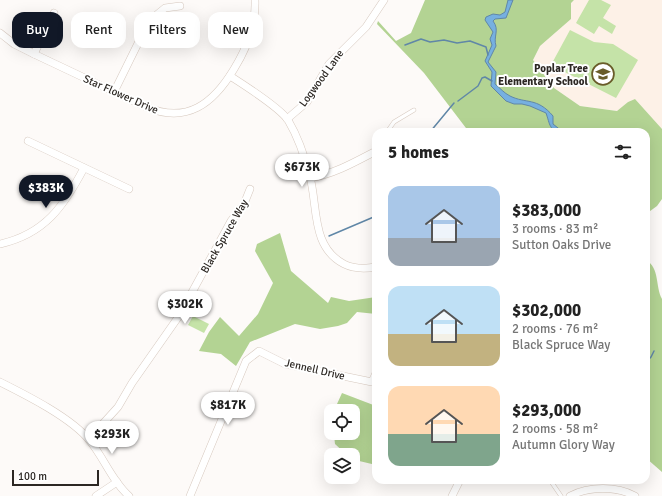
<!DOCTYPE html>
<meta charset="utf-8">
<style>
:root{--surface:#fff;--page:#f2f2f2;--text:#222;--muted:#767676;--accent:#111827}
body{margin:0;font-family:Signika,sans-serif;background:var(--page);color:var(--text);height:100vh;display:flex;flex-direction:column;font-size:15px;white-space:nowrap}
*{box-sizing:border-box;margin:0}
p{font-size:13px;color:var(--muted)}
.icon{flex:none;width:22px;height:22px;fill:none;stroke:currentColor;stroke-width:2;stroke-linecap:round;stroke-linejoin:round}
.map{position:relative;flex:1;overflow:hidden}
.side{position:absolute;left:372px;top:128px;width:278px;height:356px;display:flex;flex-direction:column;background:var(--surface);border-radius:12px;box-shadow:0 4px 16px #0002}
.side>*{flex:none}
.banner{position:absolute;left:12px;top:12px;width:300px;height:36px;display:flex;gap:8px}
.controls{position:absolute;left:324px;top:404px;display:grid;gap:8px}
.controls a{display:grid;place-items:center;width:36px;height:36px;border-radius:8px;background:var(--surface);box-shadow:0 4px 16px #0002;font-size:20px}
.scale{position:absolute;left:12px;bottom:10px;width:87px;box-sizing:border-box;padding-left:4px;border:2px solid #2c2723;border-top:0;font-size:11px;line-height:14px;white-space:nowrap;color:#2c2723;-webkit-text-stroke:3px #fff;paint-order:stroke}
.price{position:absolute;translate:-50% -34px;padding:0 9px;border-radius:14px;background:#fff;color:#222;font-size:13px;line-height:26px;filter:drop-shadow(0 1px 2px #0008)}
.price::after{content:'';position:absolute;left:50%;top:24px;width:12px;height:9px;margin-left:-6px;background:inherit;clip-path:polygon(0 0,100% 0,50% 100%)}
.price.current{background:var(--accent);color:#fff}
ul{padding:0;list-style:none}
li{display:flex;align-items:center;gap:12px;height:100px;padding:0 16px}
li span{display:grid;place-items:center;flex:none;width:112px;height:80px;border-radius:12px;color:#555}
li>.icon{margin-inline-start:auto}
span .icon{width:48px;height:48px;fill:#fffc;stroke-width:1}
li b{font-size:17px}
h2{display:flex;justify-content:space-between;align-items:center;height:48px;padding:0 16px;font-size:17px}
.tag{padding:0 14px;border-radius:12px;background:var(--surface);box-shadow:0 4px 16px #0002;font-size:14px;line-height:36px}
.tag.current{background:var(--accent);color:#fff}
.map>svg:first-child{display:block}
.built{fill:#fdf1e7}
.green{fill:#c5e3a8}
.forest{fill:#b3d393}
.water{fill:#76b0e0;stroke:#6087a7}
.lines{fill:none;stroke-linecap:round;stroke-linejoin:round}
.stream{stroke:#6087a7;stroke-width:1.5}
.lane-casing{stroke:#d7c9bf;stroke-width:4.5}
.street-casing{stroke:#d7c9bf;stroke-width:8}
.lane{stroke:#fff;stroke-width:3.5}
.street{stroke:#fff;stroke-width:7}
.labels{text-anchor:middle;stroke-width:4;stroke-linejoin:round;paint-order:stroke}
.poi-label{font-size:11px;font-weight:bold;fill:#2c2723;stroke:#fff;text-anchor:end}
.street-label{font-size:11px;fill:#2c2723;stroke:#fff}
</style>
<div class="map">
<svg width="662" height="496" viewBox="0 0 662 496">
<rect width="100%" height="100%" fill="#fdfaf8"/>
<path class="built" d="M574,0H662V129L635,99L628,102L618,111L580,106L554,88L533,60L540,46L571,19V3Z"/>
<g class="green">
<path d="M589,0H601L611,5L603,18L616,26L612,34L599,26L594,34L576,23Z"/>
<path d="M570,30L594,42L613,44L638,60L616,98L551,65Z"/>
<path d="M193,316L209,324L204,333L188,325Z"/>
</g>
<g class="forest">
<path d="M425,0H574L571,3V19L540,46L533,60L554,88L580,106L617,111L628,102L635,99L662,129V199L657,206L646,214V132H469L424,73L377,24L378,21L396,41L411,33Z"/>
<path d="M280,233L291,271L328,303L331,297L349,301L376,297V314L357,312L347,323L338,326L320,329L295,324L250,342L236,366L221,354L199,351L209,332L220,317L239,336L258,314L273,283L255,251L257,244Z"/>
<path d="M646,260C660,268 655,286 662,299V472L646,458Z"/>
<path d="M342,393L376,406V465L355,460L353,459V455H347L335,444L334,435L336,433H353V411H339L337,404Z"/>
</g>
<path class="water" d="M508,0H513L506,18L495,19L493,21C500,30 493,36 496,46L488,62L496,72L495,84C500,88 504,93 510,96C526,104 537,97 553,116V124L563,132C549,132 550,124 546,113L530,106L522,104H514L506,101L491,86L492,72L485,61L492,45L490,39L493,32L485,20L486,17L493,14L500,15L505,12Z"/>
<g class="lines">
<g class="stream">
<path d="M405,45L421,39L430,42L444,40L457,43L470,41L486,47L488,55"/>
<path d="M458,101L478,86L482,78L485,77L492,81"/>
<path d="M430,132L454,103"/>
<path d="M329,236L376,216"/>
<path d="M646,362L651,357L654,351"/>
</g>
<g class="lane-casing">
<g id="lane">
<path d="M387,132L394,122L414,110"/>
<path d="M550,480L561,496"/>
</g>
</g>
<g class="street-casing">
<g id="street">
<path d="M0,33L14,44L34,54L146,107C187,124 213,104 234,69C247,48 256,26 255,0"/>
<path d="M34,54L54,13"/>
<path d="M230,76C244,85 279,107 288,120C298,137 305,157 310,177C318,207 311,247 344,264C354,269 365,269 376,267"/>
<path d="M114,92L149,21L165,8L180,6"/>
<path d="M287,119L307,102L329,64L366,27L384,0"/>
<path d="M28,141L129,189"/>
<path d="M310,178C334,174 355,162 376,151"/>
<path d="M0,244C45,234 64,206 84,168"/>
<path d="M0,382C26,395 72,418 90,441C104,458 112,481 129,496"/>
<path d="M89,439L118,407L132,383L179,316L231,221L244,204L250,189"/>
<path d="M96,496L117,482"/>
<path d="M190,496L246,361L259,351L285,364L372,382L376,373"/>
<path d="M452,496L460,480"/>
<path d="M570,496C589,486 617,486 635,496"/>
</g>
</g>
<use href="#lane" class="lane"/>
<use href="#street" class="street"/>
</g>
<defs>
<g id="school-ring" transform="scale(1.15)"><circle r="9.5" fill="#fff" stroke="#695c29" stroke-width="1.5"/><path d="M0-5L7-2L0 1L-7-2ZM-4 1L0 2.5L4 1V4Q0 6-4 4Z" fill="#695c29"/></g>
</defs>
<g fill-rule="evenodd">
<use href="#school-ring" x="603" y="74"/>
</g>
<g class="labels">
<g class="poi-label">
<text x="588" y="72">Poplar Tree<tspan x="588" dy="13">Elementary School</tspan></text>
</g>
<g class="street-label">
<text transform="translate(321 78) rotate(-54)" y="4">Logwood Lane</text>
<text transform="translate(121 94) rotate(24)" y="4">Star Flower Drive</text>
<text transform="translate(224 236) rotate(-60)" y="4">Black Spruce Way</text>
<text transform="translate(315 369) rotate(13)" y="4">Jennell Drive</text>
</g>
</g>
</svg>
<div class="controls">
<a><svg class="icon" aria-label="locate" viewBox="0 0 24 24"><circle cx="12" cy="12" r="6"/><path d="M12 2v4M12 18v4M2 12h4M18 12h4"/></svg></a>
<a><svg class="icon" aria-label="layers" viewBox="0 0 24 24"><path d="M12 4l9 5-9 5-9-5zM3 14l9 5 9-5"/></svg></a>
</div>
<div class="scale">100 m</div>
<b class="price" style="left:302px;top:188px">$673K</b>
<b class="price current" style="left:46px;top:209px">$383K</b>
<b class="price" style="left:185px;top:325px">$302K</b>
<b class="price" style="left:228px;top:426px">$817K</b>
<b class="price" style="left:112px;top:455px">$293K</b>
<div class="banner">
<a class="tag current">Buy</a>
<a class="tag">Rent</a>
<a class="tag">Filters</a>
<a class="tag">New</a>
</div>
<section class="side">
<h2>5 homes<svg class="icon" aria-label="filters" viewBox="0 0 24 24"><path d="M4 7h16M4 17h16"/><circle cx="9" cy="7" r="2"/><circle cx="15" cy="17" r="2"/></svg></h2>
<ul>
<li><span style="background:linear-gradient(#a9c7e8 65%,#9aa5b1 0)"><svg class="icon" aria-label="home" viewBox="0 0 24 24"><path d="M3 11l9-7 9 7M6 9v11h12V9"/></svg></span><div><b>$383,000</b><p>3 rooms · 83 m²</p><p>Sutton Oaks Drive</p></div></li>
<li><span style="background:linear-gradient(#bfe0f5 60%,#c2b280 0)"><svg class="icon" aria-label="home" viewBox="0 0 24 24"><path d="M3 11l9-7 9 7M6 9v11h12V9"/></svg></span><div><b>$302,000</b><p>2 rooms · 76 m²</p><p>Black Spruce Way</p></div></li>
<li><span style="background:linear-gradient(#ffd9b3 60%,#7fa58c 0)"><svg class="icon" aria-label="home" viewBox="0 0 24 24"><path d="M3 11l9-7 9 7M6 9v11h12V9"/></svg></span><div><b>$293,000</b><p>2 rooms · 58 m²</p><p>Autumn Glory Way</p></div></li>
</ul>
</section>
</div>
